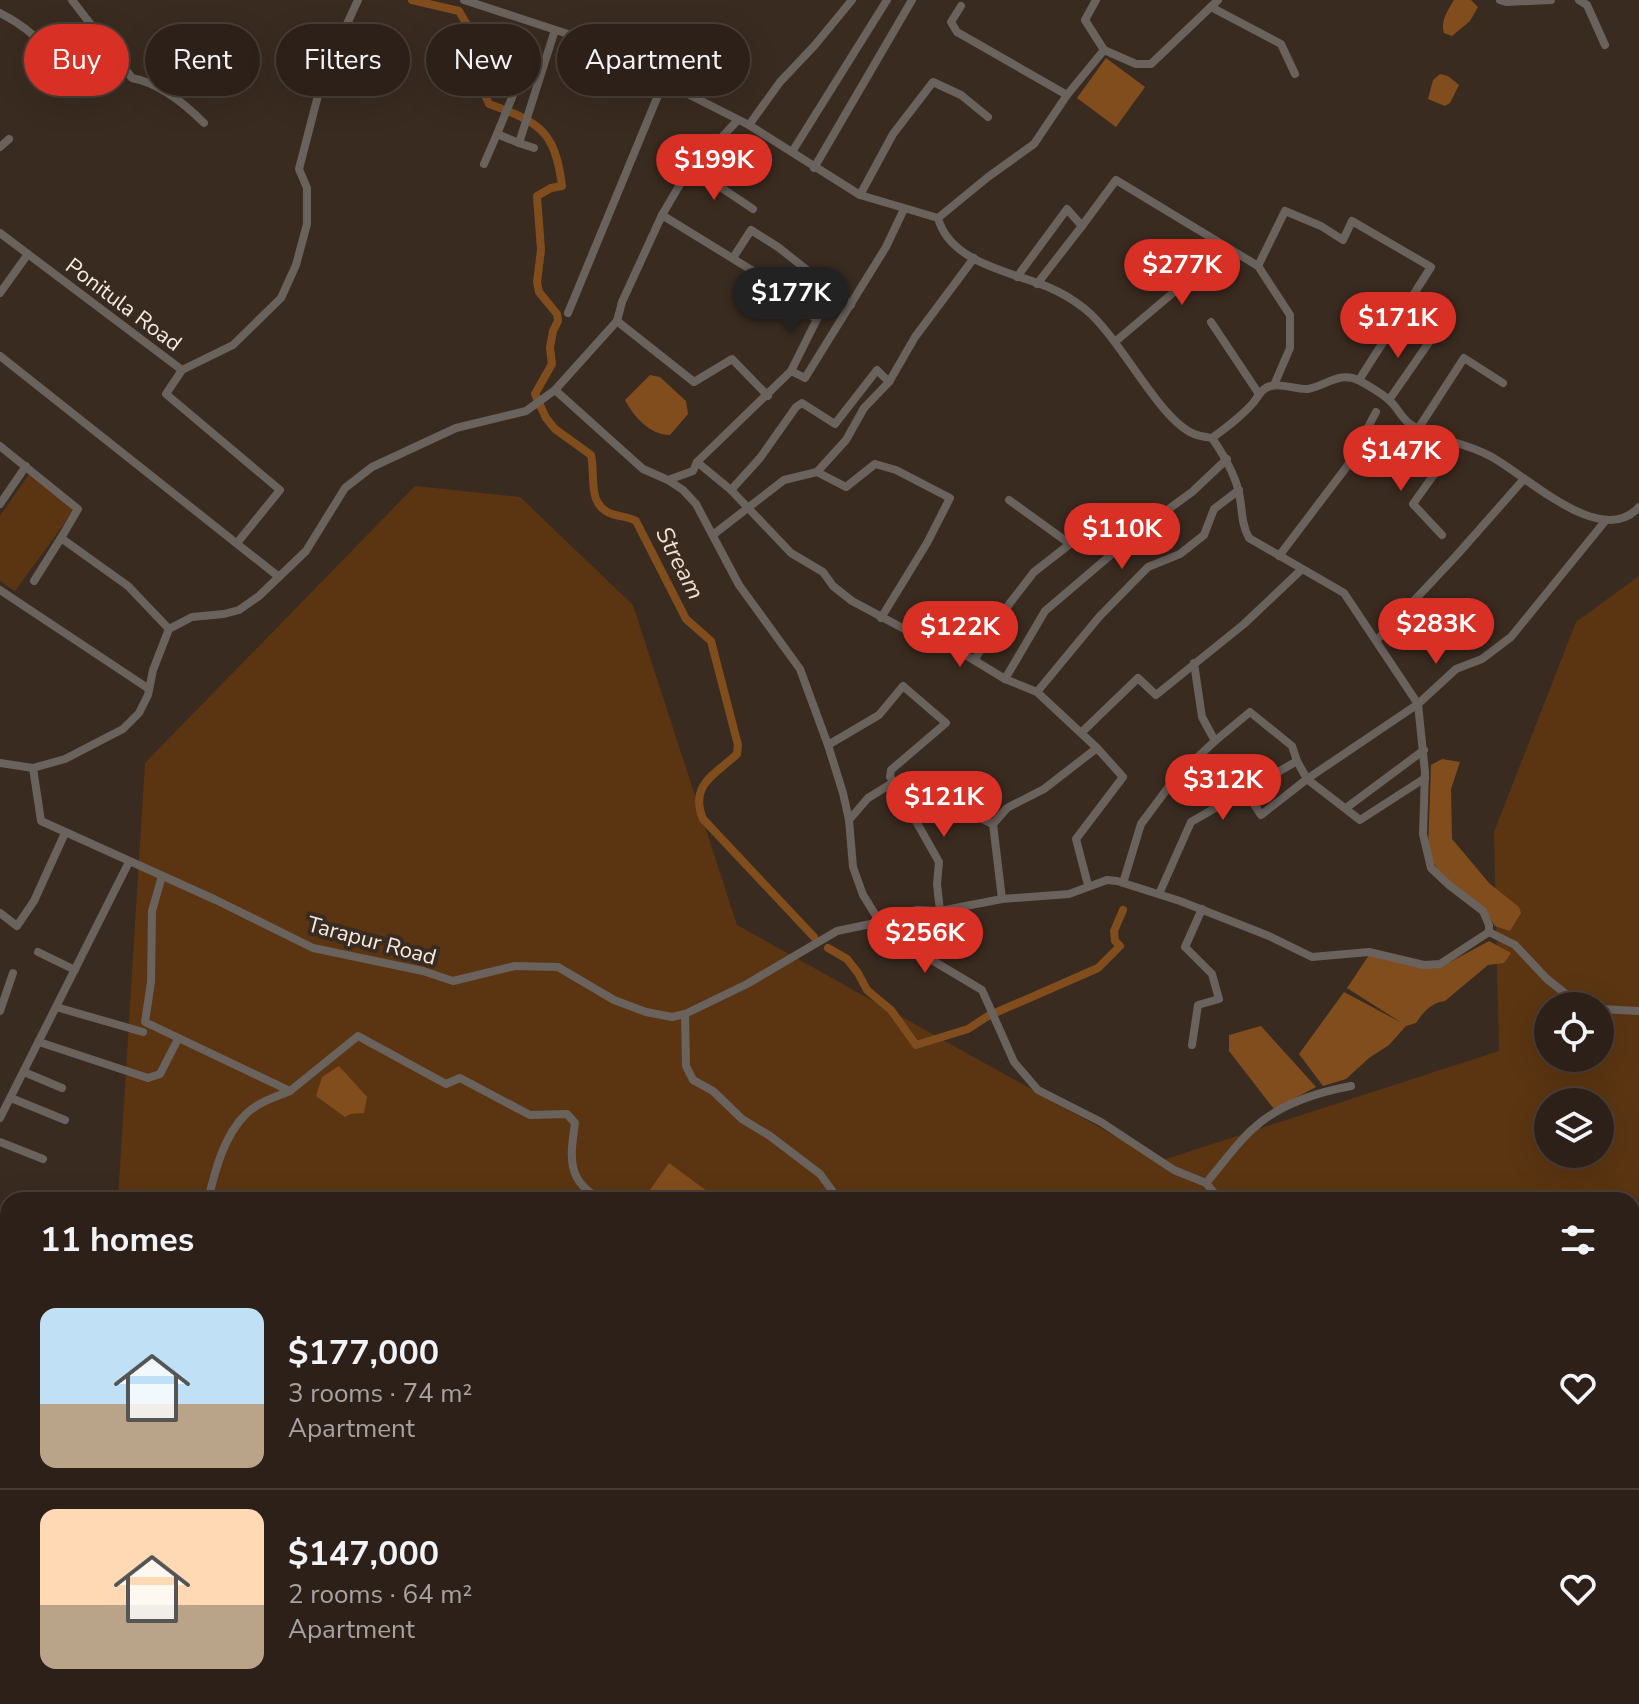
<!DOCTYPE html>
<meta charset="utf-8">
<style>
:root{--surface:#2c2018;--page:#342821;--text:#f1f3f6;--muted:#a6a3a2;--line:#483e37;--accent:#d93025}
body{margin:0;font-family:"Nunito Sans",sans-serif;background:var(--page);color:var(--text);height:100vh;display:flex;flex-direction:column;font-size:30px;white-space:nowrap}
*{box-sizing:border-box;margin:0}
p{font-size:26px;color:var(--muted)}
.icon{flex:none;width:44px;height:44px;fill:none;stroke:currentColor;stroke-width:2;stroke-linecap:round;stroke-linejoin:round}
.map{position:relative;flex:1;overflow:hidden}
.drawer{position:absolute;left:0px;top:1192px;width:1640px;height:512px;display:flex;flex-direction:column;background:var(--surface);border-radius:24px 24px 0 0;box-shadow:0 8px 32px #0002,0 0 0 2px var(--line)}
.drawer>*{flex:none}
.hud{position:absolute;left:24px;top:24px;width:800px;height:72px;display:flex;gap:16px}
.controls{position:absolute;left:1534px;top:992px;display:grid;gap:16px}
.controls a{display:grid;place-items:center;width:80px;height:80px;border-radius:50%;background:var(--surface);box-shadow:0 8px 32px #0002,0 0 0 2px var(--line);font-size:40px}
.price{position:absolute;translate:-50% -68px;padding:0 18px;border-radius:28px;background:var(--accent);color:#fff;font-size:26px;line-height:52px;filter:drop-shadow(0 2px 4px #0008)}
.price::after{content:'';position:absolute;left:50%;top:48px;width:24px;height:18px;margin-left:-12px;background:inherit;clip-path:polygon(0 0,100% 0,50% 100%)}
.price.current{background:#222;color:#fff}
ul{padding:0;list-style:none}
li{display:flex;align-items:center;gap:24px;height:200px;padding:0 40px}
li+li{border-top:2px solid var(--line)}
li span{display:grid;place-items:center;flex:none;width:224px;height:160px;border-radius:16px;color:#555}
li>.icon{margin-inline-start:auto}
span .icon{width:96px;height:96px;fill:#fffc;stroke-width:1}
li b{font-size:34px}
h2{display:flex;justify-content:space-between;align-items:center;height:96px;padding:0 40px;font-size:34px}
.chip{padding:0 28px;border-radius:36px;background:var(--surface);box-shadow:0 8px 32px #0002,0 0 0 2px var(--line);font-size:28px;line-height:72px}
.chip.current{background:var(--accent);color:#fff}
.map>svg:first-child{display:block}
.green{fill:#5b3512;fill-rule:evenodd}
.water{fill:#824d1d}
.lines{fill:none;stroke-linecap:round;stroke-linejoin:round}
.canal{stroke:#824d1d;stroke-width:8}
.minor{stroke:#6a625d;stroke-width:8}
.labels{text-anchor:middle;stroke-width:8;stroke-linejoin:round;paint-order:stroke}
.street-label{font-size:22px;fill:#f4ebe3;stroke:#3a2b20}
.water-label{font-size:24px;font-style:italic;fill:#f3dfd0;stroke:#3a2b20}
</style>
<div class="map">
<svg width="1639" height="1704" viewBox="0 0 1639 1704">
<rect width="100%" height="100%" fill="#3a2b20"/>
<g class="green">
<path d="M30,473L74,510L15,591L0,581V516Z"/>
<path d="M415,486L520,497L633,605L737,925L1160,1161L1499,1051L1494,832L1576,622L1639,576V1410L1632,1407V1200H118L145,763ZM1548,1006H1600V1058H1548ZM1548,1102H1600V1154H1548Z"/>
<path d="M329,1696H1187L1193,1704H328Z"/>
</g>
<g class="water">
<path d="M1454,0H1471L1478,7L1470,21L1452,36L1444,33C1440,21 1448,10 1454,0Z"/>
<path d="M1106,58L1145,87L1116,127L1077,98Z"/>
<path d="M1440,74L1448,76L1459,85L1450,103L1445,106L1428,99L1433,80Z"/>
<path d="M650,375L660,377L686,401L688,414L670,435C650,435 634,417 625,400Z"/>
<path d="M1442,759L1460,762L1451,789L1452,839L1490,884L1519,907L1521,913L1510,931L1495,926L1484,909L1438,871L1428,851L1431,765Z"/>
<path d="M1489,941L1511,953L1504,963L1488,965L1445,1001C1431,1003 1424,1011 1416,1023L1406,1026L1389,1045L1369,1058L1346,1079L1323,1086L1299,1054L1344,992L1402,1023L1347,988L1371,952L1443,966Z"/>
<path d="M1261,1026L1316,1087L1274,1109L1229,1051V1035Z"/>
<path d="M339,1066L367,1097L364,1113L350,1114L345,1117L316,1096L322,1077Z"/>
<path d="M669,1163L719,1200H655L647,1194Z"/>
</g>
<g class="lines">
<g class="canal">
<path d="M412,0L459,11L470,30L493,45L502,60L485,95L489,104C539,122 555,130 562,186L551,188L537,196L541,250L537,282L539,292L557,314L558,321L553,331L550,348L552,364L535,394L546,418L555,429L591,455C596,475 586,505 612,514C620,517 627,516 636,521L686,619L711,641L738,745L737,754C715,775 689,784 703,819L814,937"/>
<path d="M828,948L847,959L858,973L867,990L891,1010L916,1045L968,1029L988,1016L1089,972L1098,968L1120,946L1115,941L1114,931L1123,910"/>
</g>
<g class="minor">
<path d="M72,0L132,78C159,83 185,104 204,123"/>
<path d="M464,0L571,35L749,125L860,195L938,218"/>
<path d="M1096,0L1085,20L1104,50"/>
<path d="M1500,0L1506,2L1551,0"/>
<path d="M1579,0L1587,5L1605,45"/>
<path d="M961,6L951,22L957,32L1067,95"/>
<path d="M1211,7L1281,44L1295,74"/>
<path d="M0,13C37,31 60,61 84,94"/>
<path d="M516,88L497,134L519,143"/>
<path d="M749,125L780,82L815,45L852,0"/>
<path d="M0,147L9,139"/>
<path d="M534,148L519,143L555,30"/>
<path d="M792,152L887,0"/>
<path d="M484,164L497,134"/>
<path d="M692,168L753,209"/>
<path d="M814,168L912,0"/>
<path d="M860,195L893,134L933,82L961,95L988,117"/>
<path d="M662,215L766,279L779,295L817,319L791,371L697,462L693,471L668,480"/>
<path d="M938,218C950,263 1012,272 1048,287C1060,292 1075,301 1085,309C1121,338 1158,419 1194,434C1199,436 1206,437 1212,438C1227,427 1242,416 1254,402C1259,395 1262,388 1271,386C1283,383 1296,390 1308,389C1326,386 1340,370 1360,381C1369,386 1383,394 1390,401C1398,408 1401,418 1410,424C1434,440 1465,442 1490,456C1525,474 1601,550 1639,507"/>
<path d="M938,218L988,177L1034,144L1067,95L1104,50L1136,64H1151L1218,0"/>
<path d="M0,233L182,370"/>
<path d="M733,258L751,230L778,247L851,305"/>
<path d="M1258,266L1285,211L1321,226L1343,240L1352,221L1431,267L1359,380"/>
<path d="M1017,277L1067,209L1082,226L1116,180L1258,266L1290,315V348L1274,385"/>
<path d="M1037,284L1082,226"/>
<path d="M0,293L28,254"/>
<path d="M568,313L664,81"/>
<path d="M617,321L694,382L732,359L768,396"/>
<path d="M1211,322L1259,394"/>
<path d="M1116,341L1174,292L1211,239"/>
<path d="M0,356L279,577"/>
<path d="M182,370L233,345L281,298L296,265L307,224V188L299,169L323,76L358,0"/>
<path d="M182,370L166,394L280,490L237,543"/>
<path d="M791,371L805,378L886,247L904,209"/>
<path d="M555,390L643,469L668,480L683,490L696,504L739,585L800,669L828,745L843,793L849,820L853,867L863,895L880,922L890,915L918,910L940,911L1002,899L1069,894L1107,880L1117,881L1180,901L1269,936L1312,957L1369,952L1424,965L1440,964L1489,932L1515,945L1547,979L1581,1006"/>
<path d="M1389,400L1432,338"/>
<path d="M1418,429L1464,358L1503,383"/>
<path d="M1212,438C1223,454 1233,470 1238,489C1243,506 1240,522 1249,538L1344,593L1418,704L1425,772L1423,834L1431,868L1449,885L1483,911L1489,925V932"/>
<path d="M0,446L78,509L61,538L128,586L169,629"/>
<path d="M697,462L731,490L791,553L823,572L833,586L852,601L923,639L954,648L1005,679L1037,692L1097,748L1044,789L1007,808L993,824L1002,899"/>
<path d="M817,472L846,487L875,464L896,470L950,498L927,543L881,618"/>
<path d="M731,490L760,458L796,407L802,403L835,424L877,370L889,382"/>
<path d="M0,504L26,466"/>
<path d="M714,534L784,480L817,472L846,440L864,408L889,382L915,337L974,258"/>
<path d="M1442,535L1413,504L1440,466L1447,440"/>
<path d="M1279,556L1348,465L1376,412"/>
<path d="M34,581L61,538"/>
<path d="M0,590L149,689"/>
<path d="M1377,640L1456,556L1524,479"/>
<path d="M975,659L1010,603L1034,572L1070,544L1009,500"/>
<path d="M1005,679L1045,611L1140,530L1192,492L1227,459"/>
<path d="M1037,692L1099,617L1148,567L1180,554L1204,535L1214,509L1239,490"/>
<path d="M1081,733L1138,678L1156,695L1244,624L1301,570"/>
<path d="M1215,741L1250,712L1292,746L1297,761L1307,779L1360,820L1425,778"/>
<path d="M828,745L879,715L903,686L946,723L891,770L890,777L894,782L868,798L849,820"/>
<path d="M0,763L33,768L65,759L123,729L139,713L148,695L153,670L169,629L192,617L224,614L239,610L259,596L306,551L345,488L372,467L456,428L526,411L555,390L617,321L622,302L662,215L685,176L738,120"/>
<path d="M33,768L41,821L216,900L313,948L423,971L453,981L515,966L558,967L614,1000L646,1012L672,1017L685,1014L747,984L837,931L880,922L930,959L982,990L1014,1062L1038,1090L1101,1122L1174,1170L1206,1183L1220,1200"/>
<path d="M894,782L939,862L937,884L940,911"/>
<path d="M1246,792L1261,815L1307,779L1418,704L1456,669L1482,659L1511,637L1606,520"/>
<path d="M1346,808L1424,750"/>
<path d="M916,821L962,788L984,820L993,824"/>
<path d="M162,876L152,911L151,982L145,1022L290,1091L358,1036L446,1084L460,1078L530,1115L567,1114L575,1123C570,1158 566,1181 602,1200"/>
<path d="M1123,883L1141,824L1176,777L1215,741L1202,717L1194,663"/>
<path d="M1088,885L1076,839L1123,777L1097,748"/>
<path d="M1159,894L1191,822L1297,761"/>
<path d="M0,913L17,926L34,901L65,833"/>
<path d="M38,952L75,970"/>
<path d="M56,1007L143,1032"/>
<path d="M1600,1009L1639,1011"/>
<path d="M0,1011L13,973"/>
<path d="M685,1014L686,1066L693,1080L713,1091L742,1119L770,1136L820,1174L839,1200"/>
<path d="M39,1042L148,1078L160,1074L178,1039"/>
<path d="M1192,1045L1198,1005L1219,999L1212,974L1185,947L1202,909"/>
<path d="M24,1072L62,1088"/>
<path d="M11,1098L65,1120"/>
<path d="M0,1118L129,862"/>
<path d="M0,1142L43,1159"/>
<path d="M1206,1183C1222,1165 1237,1142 1255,1127C1280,1104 1319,1092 1351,1086"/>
<path d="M208,1200C215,1171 224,1135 246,1114C258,1102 276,1097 290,1091"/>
<path d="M0,1261L8,1266"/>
<path d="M0,1350L8,1343"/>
<path d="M0,1382L8,1388"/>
<path d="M1632,1544L1639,1528"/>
<path d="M1632,1563L1639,1567"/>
<path d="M0,1568H8"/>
<path d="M241,1696L249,1700L251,1696"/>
<path d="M318,1696L325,1704"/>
<path d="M89,1704L93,1696L109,1704"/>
<path d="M117,1704L128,1696"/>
<path d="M1336,1704L1344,1696"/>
</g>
</g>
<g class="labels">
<g class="street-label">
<text transform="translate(124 304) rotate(37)" y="8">Ponitula Road</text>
<text transform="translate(372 940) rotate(15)" y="8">Tarapur Road</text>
</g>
<g class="water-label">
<text transform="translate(680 563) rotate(63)" y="8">Stream</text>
</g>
</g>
</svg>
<div class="controls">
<a><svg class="icon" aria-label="locate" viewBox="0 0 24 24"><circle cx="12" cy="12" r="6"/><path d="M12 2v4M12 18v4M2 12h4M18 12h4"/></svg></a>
<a><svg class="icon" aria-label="layers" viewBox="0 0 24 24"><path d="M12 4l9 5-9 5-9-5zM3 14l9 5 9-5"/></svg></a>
</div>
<b class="price" style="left:714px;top:202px">$199K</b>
<b class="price" style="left:1182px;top:307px">$277K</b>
<b class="price current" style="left:791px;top:335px">$177K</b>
<b class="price" style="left:1398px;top:360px">$171K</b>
<b class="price" style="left:1401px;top:493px">$147K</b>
<b class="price" style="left:1122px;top:571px">$110K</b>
<b class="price" style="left:1436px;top:666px">$283K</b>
<b class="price" style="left:960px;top:669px">$122K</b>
<b class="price" style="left:1223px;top:822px">$312K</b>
<b class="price" style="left:944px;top:839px">$121K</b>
<b class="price" style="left:925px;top:975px">$256K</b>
<div class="hud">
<a class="chip current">Buy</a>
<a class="chip">Rent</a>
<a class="chip">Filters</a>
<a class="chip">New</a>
<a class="chip">Apartment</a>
</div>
<section class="drawer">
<h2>11 homes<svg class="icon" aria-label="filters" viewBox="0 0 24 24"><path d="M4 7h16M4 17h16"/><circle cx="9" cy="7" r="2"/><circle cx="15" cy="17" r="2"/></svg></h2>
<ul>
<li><span style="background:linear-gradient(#bfe0f5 60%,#b9a48a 0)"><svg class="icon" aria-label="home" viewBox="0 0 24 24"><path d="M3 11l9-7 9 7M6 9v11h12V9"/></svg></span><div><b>$177,000</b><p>3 rooms · 74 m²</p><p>Apartment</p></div><svg class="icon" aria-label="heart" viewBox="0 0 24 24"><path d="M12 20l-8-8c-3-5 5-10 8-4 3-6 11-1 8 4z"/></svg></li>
<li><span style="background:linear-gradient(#ffd9b3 60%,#b9a48a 0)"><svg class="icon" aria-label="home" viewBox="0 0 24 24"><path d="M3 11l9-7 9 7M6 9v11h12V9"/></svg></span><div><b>$147,000</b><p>2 rooms · 64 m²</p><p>Apartment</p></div><svg class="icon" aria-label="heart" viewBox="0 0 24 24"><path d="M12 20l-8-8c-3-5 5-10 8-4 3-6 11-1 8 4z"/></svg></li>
</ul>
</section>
</div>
